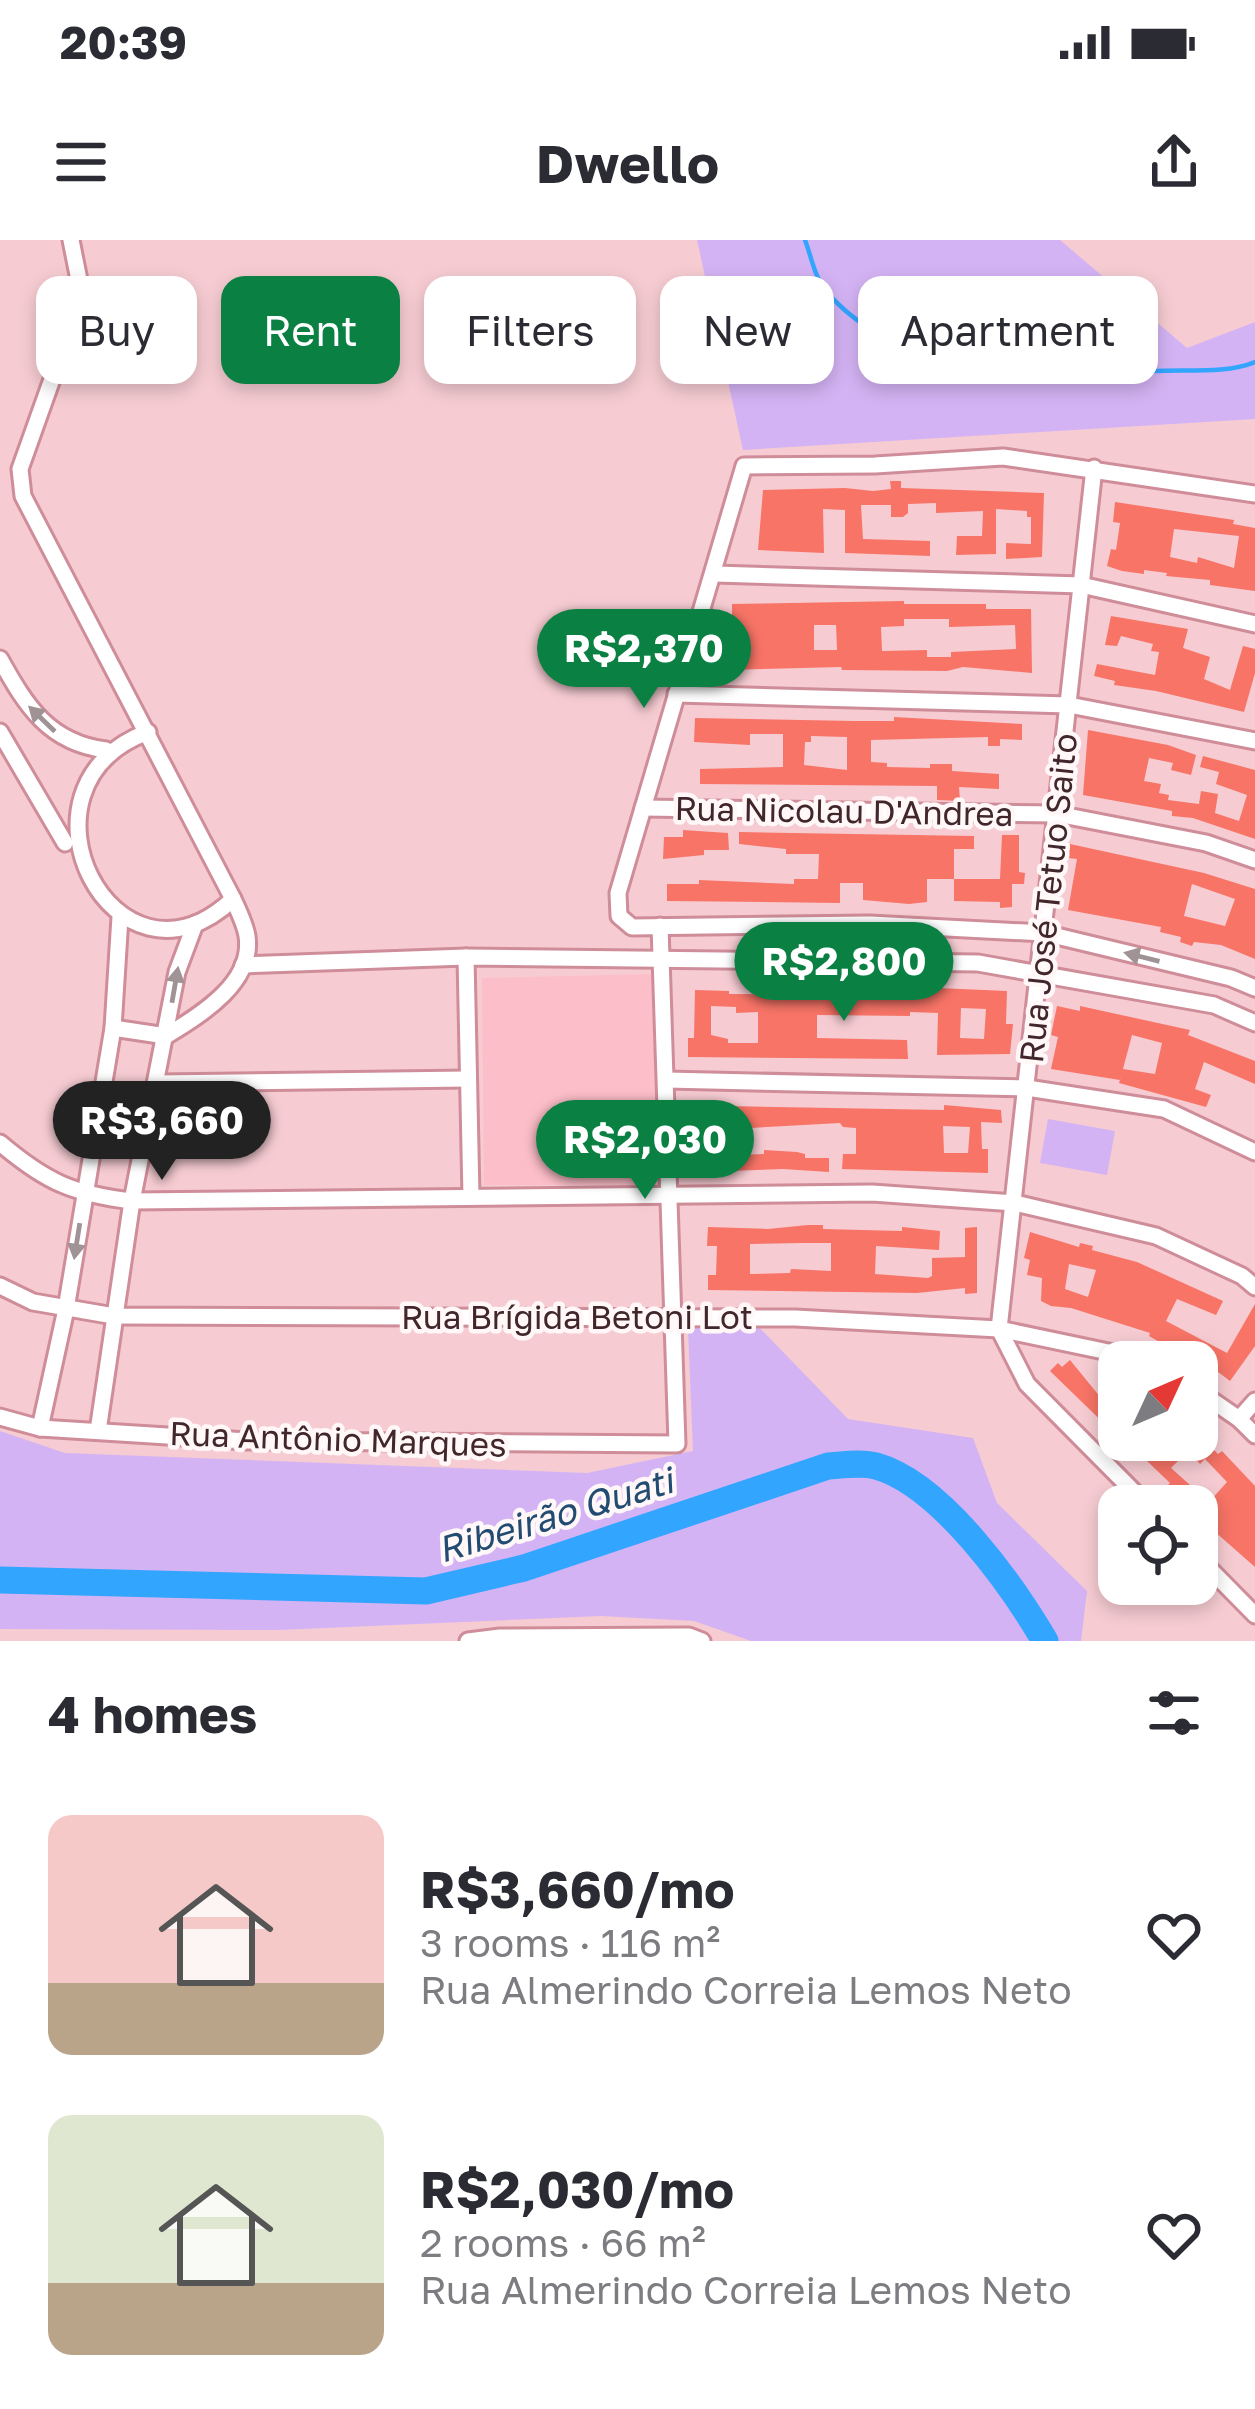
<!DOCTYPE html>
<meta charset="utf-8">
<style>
:root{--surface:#fff;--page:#f2f2f3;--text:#2b2b33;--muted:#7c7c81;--accent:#0b8043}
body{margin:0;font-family:"Golos Text",sans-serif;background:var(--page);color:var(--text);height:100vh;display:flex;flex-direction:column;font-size:45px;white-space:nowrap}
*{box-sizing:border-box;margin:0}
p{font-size:39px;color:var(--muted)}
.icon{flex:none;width:66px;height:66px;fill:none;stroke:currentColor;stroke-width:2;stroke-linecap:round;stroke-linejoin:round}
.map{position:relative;height:1401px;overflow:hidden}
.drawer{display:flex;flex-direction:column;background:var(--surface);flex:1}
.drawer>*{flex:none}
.guide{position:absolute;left:36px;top:36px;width:1185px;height:108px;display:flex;gap:24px}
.needle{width:78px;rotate:46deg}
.fabs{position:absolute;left:1098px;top:1101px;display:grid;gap:24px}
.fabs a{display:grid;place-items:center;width:120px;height:120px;border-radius:24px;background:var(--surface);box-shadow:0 6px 18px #0003;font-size:60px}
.price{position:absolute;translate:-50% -102px;padding:0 27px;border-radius:42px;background:var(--accent);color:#fff;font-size:39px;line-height:78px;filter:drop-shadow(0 3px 6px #0008)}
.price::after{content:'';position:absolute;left:50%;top:72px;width:36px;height:27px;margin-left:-18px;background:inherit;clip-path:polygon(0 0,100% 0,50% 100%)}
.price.on{background:#222;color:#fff}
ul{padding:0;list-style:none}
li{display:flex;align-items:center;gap:36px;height:300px;padding:0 48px}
li span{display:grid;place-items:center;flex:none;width:336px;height:240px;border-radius:24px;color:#555}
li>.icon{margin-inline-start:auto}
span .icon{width:144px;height:144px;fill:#fffc;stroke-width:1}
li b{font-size:51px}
h2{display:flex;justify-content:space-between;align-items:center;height:144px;padding:0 48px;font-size:51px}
.pill{padding:0 42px;border-radius:24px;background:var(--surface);box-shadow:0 6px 18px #0003;font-size:42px;line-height:108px}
.pill.on{background:var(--accent);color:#fff}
.status{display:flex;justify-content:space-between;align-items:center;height:84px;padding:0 60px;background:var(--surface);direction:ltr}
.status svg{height:33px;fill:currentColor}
header{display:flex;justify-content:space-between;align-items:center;height:156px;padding:0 48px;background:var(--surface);font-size:54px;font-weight:700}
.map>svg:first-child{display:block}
.built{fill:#fcbec8}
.green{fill:#d4b3f4}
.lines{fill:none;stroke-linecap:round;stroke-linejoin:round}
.stream{stroke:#32a5ff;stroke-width:4.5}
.river{stroke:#32a5ff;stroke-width:27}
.building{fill:#f87467;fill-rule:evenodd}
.minor-casing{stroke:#cf8d99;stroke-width:21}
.minor{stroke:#fff;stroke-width:15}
.oneway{fill:#a09396}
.labels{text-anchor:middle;stroke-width:9;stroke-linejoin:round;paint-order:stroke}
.street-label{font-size:33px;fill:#41272c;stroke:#fff7f8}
.water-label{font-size:36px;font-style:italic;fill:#214b70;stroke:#fff7f8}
</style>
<div class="status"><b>20:39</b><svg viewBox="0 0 49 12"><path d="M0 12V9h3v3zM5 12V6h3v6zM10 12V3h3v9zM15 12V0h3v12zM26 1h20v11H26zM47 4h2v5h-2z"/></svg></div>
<header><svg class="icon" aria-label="menu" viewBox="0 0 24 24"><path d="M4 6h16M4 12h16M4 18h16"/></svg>Dwello<svg class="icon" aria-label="share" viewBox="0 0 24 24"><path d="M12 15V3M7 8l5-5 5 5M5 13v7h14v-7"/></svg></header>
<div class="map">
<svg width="1255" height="1401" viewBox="0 0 1255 1401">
<rect width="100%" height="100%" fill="#f6ccd2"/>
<path class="built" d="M654,734L660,945H484L482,738Z"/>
<g class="green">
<path d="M697,0H1060L1187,108L1255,82V179L743,210Z"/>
<path d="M1048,879L1115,891L1107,935L1040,923Z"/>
<path d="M752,1080L848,1179L973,1198L997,1263L1087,1351L1081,1401H751L694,1381L601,1376L279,1390L0,1389V1191L65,1213L587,1233L693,1211L688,1089Z"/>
</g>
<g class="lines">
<path class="stream" d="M805,0C811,16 815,38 826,51C901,140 1048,136 1154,131C1185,129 1226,134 1255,122"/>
<path class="river" d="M0,1340L426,1351L524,1328L828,1226C843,1225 862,1222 876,1226C941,1244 1012,1345 1045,1401"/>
</g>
<g class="building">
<path d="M890,241H901V248L1044,253L1042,317L1006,319V303L1031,304V277H1027V271L996,269V314L956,315L957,296H982L983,271L936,273V263L908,264V273L903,277H891V265H861L863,299L930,301V316L845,313V270L823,269L824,313L758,310L763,250L845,248L873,251L891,249Z"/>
<path d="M1115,262L1234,280L1233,284L1255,288V351L1210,345V340L1166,336L1167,333L1144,330V334L1122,331L1107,326L1111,309L1116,310L1120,283L1113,282ZM1174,289L1239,296L1234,328L1198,317L1197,323L1170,317Z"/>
<path d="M904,361V364H986V369H1031L1032,433L963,427L947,431L842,430L841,427L723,430V388H732V364ZM904,379H949V387L1015,385L1016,409L951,412V417H927V410L882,411L881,387L904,386ZM814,385H836L837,410H814Z"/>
<path d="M1111,376L1188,389L1183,408L1210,417L1204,439L1230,450L1243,406L1255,409V433L1244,472L1156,451L1114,445L1115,441L1094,436L1097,424L1155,435L1159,412L1151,411L1153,404L1121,396L1117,406L1105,405Z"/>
<path d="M894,477L1022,484V500L1000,499V506H988V497L871,500V522L887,523V527L930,528V524H952V531L999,534V549L959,547L960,561L937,560V546L700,544V529L783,527V494H750V505L694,502L695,478L854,481H894ZM811,496L847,497V530L804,525L805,502H811Z"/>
<path d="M1088,490L1168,505L1196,515L1191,535L1171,530L1173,523L1149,518L1144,541L1161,544L1159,553L1169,555L1168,560L1199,564L1201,551L1218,554L1215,573L1239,581L1247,555L1216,544L1219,532L1200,527L1203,516L1255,530V599L1193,578L1172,576V571L1083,555Z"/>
<path d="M683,590L728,593L729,610H704V615L663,619L664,597H683Z"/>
<path d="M739,592L974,596V609H954V639H1000L1002,595H1019V632L1025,633L1024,644H1012V667L1000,668V662L954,661V639H927V662L909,664L863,660V643H840V663L667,661V644H699V640L794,644V639H818L819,614H786V609L739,604Z"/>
<path d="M1070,604L1204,633L1255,649V719L1221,705L1194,702L1192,706L1180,702L1181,697L1160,692L1161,687L1068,670L1077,619L1068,618ZM1192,644L1235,659L1225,686L1184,676Z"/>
<path d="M915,747L1007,751L1006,784H1013L1010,814L937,815L938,773L910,772V776L817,775V798L907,800L908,819L688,817V798H694L695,750L729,751V754L869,755L915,754ZM711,766L736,767V773L758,772V803H728V799L711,795ZM961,768L986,769L984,799L960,798Z"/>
<path d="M1057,766L1080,771V766L1190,790L1188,795L1255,821V844L1204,822L1195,849L1211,855L1206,867L1119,843L1123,829L1155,834L1162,803L1132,795L1120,840L1051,829L1058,797L1051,795Z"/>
<path d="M944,865L1001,870L1002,883L981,882L982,909H988V933L842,929L843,914H856V888L843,887L840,883L713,890L714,916L764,914V910L797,912L805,914V918H829V932L783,929L701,932L700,869L726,866L944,870ZM943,886L970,887L968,913H944Z"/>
<path d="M808,985H823V989L902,991V987L940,991L939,1010L876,1006L875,1034L928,1038L932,1036V1018L965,1017V988L977,987V1053L965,1054V1048L917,1053L708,1050V1035H716L717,1006H707L708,987L768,989ZM801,1003H831V1031L791,1029L790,1033L750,1034V1004Z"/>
<path d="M1030,992L1079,1007L1080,1003L1093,1006L1092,1010L1137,1022L1223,1061L1216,1075L1177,1059L1166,1081L1227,1113L1255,1064V1106L1230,1141L1205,1122H1195L1149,1096L1150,1093L1071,1068L1051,1066L1041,1061L1042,1038L1027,1035L1030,1020L1024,1018ZM1069,1024L1096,1030L1088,1057L1065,1049Z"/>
<path d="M1070,1120L1101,1158L1106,1159L1112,1153L1119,1160L1113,1169L1119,1175V1198L1050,1131L1058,1123L1062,1127Z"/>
<path d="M1125,1200H1204L1218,1214L1222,1211L1255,1246V1327L1197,1276V1266L1182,1256L1179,1258L1167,1246L1170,1243ZM1188,1211L1200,1224L1205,1219L1227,1242L1209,1262L1171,1228Z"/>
</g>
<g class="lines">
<g class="minor-casing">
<g id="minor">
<path d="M71,0L82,55L20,229L23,256L233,659C238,670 245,684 247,696C254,743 200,775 166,796L113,788"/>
<path d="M1094,228L999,1089L1027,1144L1148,1266"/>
<path d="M1255,254L1003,217L875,225L744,226L618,653L619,676L632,687L870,684L1044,693L1231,738L1255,748"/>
<path d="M715,334L1081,345L1255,384"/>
<path d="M0,419C26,466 49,503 106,510"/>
<path d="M676,454L1069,465L1255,501"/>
<path d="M0,492L65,603"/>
<path d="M148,492C0,546 115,770 233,659"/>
<path d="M643,568L1057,574L1206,603L1255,620"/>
<path d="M466,717L471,957"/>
<path d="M243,725L466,717L978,723L1214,765L1255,783"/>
<path d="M666,840L1027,848L1164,869L1255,912"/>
<path d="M158,843L468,839"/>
<path d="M0,903C46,942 73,954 132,961L872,953L1015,963L1156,996L1242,1036L1255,1047"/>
<path d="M0,1046L33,1062L114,1076L795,1078L999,1089L1156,1122"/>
<path d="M1197,1150L1239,1179L1255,1195"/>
<path d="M0,1177L40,1188L247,1201L677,1204L660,686"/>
<path d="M1239,1179L1255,1161"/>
<path d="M40,1188L66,1069L113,788L120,677"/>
<path d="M98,1191L132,961L177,732L195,684"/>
<path d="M1197,1316L1255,1375"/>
<path d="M468,1401L500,1397L689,1396L702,1401"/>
</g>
</g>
<use href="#minor" class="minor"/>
</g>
<defs><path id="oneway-solid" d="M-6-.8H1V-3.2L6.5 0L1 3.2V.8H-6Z" transform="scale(3)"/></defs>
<g class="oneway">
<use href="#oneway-solid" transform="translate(42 479) rotate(-136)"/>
<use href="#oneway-solid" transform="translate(1142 717) rotate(-166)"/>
<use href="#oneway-solid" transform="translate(175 745) rotate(-80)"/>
<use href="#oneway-solid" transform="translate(77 1001) rotate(99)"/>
</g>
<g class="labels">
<g class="street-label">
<text transform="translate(844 571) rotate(1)" y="12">Rua Nicolau D'Andrea</text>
<text transform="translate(1048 658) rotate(-84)" y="12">Rua José Tetuo Saito</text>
<text x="577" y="1089">Rua Brígida Betoni Lot</text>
<text transform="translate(338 1199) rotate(2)" y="12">Rua Antônio Marques</text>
</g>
<g class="water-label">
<text transform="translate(555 1275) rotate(-17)" y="13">Ribeirão Quati</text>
</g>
</g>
</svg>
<div class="fabs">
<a><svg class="needle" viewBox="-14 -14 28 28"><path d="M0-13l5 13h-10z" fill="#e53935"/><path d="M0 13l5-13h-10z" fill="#7c7c81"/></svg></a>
<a><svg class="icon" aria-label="locate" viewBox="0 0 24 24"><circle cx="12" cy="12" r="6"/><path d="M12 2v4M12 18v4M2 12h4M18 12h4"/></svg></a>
</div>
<b class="price" style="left:644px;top:471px">R$2,370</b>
<b class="price" style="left:844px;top:784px">R$2,800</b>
<b class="price on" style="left:162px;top:943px">R$3,660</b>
<b class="price" style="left:645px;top:962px">R$2,030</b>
<div class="guide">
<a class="pill">Buy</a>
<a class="pill on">Rent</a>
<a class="pill">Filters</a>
<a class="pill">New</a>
<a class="pill">Apartment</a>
</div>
</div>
<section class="drawer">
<h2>4 homes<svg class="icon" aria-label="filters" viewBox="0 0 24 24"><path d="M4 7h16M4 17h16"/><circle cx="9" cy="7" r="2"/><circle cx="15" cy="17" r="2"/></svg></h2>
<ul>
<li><span style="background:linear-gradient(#f6c9c9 70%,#b9a48a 0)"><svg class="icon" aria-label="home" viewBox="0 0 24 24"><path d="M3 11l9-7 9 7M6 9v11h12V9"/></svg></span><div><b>R$3,660/mo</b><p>3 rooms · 116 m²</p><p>Rua Almerindo Correia Lemos Neto</p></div><svg class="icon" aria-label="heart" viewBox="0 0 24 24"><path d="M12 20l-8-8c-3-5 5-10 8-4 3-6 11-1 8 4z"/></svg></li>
<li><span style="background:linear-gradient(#dfe7d0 70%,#b9a48a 0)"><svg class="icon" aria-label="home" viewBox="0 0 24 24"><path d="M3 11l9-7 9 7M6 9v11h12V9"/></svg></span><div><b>R$2,030/mo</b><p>2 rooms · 66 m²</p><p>Rua Almerindo Correia Lemos Neto</p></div><svg class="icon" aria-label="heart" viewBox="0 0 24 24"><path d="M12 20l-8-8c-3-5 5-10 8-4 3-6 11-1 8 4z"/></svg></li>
</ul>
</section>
